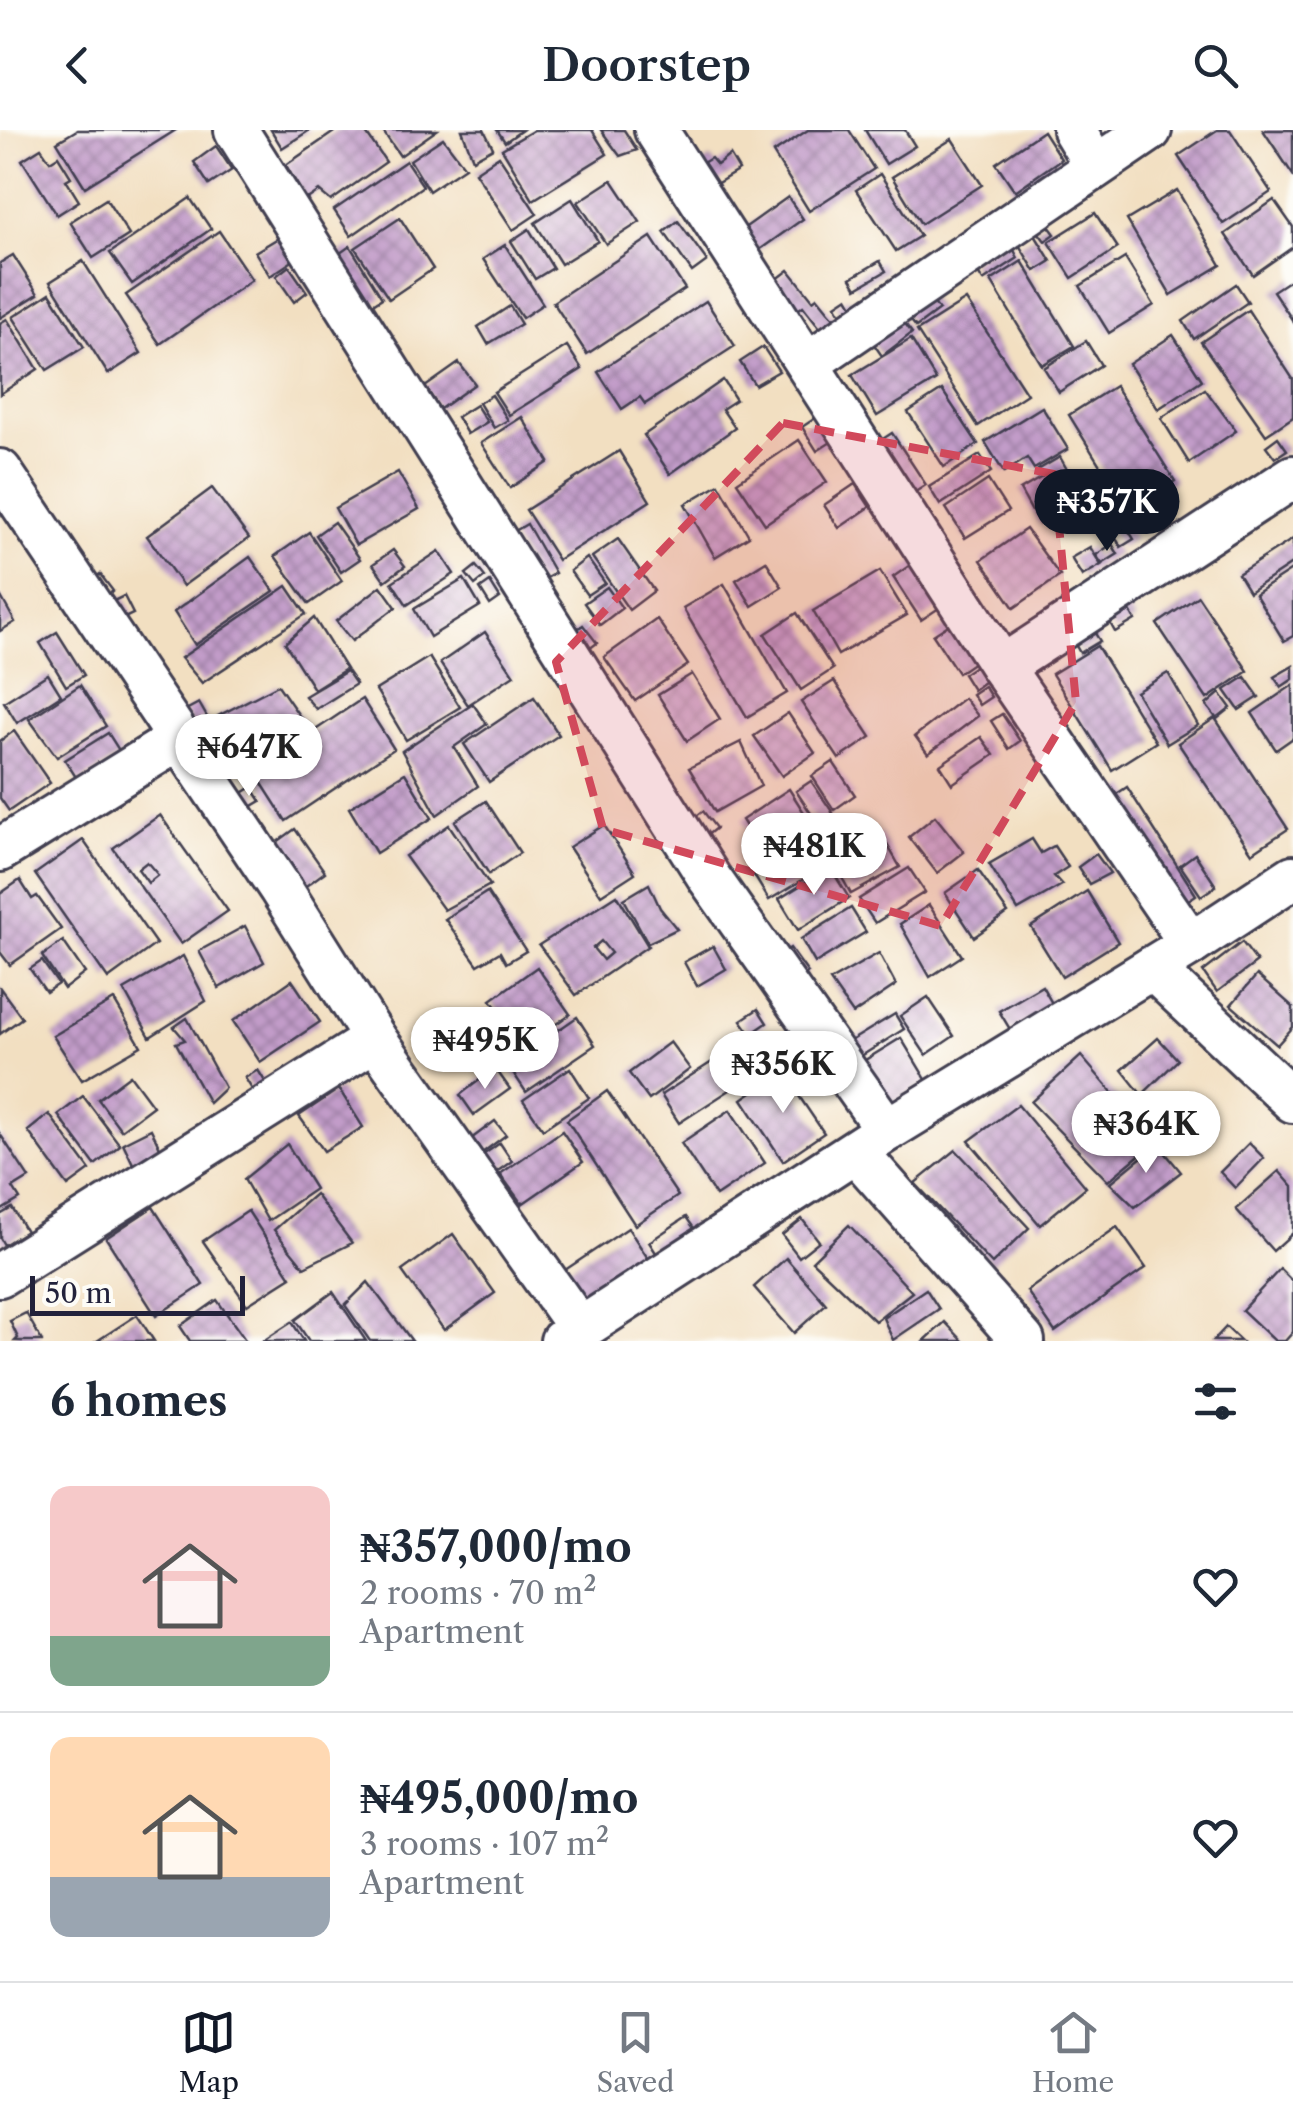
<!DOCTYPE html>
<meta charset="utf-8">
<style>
:root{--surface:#fff;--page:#f2f2f3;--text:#1f2937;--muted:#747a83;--line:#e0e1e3;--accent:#111827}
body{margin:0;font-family:"Libre Caslon Text",serif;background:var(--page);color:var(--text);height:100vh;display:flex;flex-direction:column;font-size:38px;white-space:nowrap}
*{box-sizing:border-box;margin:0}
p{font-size:32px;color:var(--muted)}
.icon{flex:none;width:55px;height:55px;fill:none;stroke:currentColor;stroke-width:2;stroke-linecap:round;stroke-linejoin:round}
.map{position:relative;height:1211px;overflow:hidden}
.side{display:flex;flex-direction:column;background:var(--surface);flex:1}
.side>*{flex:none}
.scale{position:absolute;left:30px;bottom:25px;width:215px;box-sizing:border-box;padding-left:10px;border:5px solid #22223b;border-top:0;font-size:28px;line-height:35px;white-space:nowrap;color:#22223b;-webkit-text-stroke:8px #fdfcf7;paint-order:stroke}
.price{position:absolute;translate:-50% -85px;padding:0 22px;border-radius:35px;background:#fff;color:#222;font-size:32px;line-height:65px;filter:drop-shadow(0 2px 5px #0008)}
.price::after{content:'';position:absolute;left:50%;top:60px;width:30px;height:22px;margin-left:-15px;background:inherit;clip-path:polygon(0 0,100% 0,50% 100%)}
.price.active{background:var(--accent);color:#fff}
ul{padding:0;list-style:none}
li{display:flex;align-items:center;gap:30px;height:250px;padding:0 50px}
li+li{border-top:2px solid var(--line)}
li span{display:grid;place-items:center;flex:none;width:280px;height:200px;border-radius:20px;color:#555}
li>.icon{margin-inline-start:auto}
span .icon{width:120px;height:120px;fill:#fffc;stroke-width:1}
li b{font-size:42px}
h2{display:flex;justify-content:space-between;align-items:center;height:120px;padding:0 50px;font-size:42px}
header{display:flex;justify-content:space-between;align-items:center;height:130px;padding:0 50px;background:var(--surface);font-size:45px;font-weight:600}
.menu{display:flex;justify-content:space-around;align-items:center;height:140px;border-top:2px solid var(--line);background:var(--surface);font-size:28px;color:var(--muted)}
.menu a{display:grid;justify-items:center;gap:5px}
.menu .active{color:var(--accent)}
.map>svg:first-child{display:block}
.building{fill:url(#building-cross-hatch);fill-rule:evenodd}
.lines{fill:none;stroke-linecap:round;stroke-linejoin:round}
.minor-casing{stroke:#413e4f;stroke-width:48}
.minor{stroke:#fff;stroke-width:42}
.marked{fill:#d1495b;fill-opacity:0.2;stroke:#d1495b;stroke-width:8;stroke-dasharray:20 12;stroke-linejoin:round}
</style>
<header><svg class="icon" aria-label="back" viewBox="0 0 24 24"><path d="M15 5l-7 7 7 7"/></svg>Doorstep<svg class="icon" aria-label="search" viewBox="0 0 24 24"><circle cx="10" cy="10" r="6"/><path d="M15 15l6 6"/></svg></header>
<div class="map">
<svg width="1293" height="1211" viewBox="0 0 1293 1211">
<defs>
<pattern id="building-cross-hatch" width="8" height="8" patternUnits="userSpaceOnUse" patternTransform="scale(2.5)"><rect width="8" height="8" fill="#c29cc9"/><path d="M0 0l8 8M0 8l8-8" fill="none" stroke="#9d7fa4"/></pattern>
</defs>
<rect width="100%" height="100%" fill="#fdfcf7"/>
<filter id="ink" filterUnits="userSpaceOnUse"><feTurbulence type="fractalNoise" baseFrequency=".01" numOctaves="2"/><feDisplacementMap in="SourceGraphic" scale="20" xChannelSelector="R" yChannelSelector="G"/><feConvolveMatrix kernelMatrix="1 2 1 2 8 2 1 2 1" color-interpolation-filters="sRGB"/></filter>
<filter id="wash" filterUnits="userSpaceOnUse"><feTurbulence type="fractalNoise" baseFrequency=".0048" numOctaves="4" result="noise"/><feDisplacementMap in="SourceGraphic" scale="40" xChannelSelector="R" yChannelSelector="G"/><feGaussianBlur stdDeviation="2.25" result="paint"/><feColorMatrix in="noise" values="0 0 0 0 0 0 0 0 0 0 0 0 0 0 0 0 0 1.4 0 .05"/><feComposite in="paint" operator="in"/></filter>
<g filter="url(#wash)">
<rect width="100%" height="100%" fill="#f2dfc1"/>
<g id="blocks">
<g class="building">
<path d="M77,0H176L85,57L57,12Z"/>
<path d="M271,0H310L282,18Z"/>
<path d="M337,0H364L386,32L331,71L319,61L306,70L286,35Z"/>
<path d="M382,0H437L400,26Z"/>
<path d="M462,0H484L493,18L473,29Z"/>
<path d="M497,0H522L505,12Z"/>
<path d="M534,0H592L607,24L533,70L502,19Z"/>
<path d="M601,0H624L637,20L620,26Z"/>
<path d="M808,0H849L874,39L809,81L773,23Z"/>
<path d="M865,0H905L915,16L886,34Z"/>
<path d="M1217,0H1230L1271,62L1223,94L1178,26Z"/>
<path d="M1263,0H1293V45Z"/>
<path d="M1043,1L1061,29L1015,61L996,33Z"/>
<path d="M443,8L465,37L429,61L410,30Z"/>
<path d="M952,9L982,55L921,94L892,47Z"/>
<path d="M216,16L232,40L209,55L194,32Z"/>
<path d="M41,18L50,31L58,26L71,47L66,50L79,71L57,85L22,30Z"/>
<path d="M730,25L739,40L711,57L698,36L711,28L717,35Z"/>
<path d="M499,26L537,84L513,100L475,42Z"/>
<path d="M406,31L423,56L351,106L334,80Z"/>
<path d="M880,44L920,106L896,121L856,60Z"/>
<path d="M612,50L640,92L606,114L578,72Z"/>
<path d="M1177,60L1221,135L1171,165L1127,90Z"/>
<path d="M788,67L803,89L758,121L743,99Z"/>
<path d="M190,68L211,99L132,154L110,123Z"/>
<path d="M106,69L129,105L93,128L70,92Z"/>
<path d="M572,69L598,111L561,134L535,93Z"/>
<path d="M1274,70L1293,97V117L1253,145L1225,104Z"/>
<path d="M1095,83L1118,118L1072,148L1049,112Z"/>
<path d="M400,88L433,139L389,169L355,118Z"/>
<path d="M678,91L707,131L692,142L664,102Z"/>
<path d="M1046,92L1055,104L1045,111L1036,99Z"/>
<path d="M529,99L553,138L535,149L511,111Z"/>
<path d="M219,101L252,150L160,214L126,165Z"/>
<path d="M1035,105L1051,131L1035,141L1019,115Z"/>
<path d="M280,107L294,130L270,146L255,122Z"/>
<path d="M651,107L685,159L587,224L553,172Z"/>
<path d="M1008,108L1018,128L983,151L971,132Z"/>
<path d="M505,115L543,174L522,188L483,129Z"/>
<path d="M350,116L382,168L368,177L336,126Z"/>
<path d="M13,125L38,164L0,188V133Z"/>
<path d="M1125,128L1154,175L1109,203L1080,156Z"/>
<path d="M83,131L141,223L108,244L50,152Z"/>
<path d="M880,131L886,141L857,158L851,148Z"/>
<path d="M1022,131L1074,216L1042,235L991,151Z"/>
<path d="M289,136L307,162L294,172L276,146Z"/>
<path d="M789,140L813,170L817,167L838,193L824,203L803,176L798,180L776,150Z"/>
<path d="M1293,148V191L1273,161Z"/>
<path d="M1236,154L1248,172L1194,209L1183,191Z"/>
<path d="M50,163L84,217L47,240L13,187Z"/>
<path d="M927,164L939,180L916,197L904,182Z"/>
<path d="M848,167L854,177L842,186L836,175Z"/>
<path d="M966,170L1027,264L978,296L917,201Z"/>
<path d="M706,171L735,216L645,274L640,267L622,279L598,242Z"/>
<path d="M510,176L521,194L488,214L478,197Z"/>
<path d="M1248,180L1293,249V287L1266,305L1201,212Z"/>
<path d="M901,188L912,203L882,226L871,210Z"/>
<path d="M7,189L38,239L0,264V193Z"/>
<path d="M1173,205L1202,250L1158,279L1129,234Z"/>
<path d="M911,209L936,250L877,286L852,245Z"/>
<path d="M1086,211L1101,235L1059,262L1044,238Z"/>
<path d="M567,216L582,239L509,285L494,262Z"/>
<path d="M763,217L779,241L755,255L740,232Z"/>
<path d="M459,233L475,254L440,279L425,257Z"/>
<path d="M723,250L736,270L722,279L735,298L670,344L644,305Z"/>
<path d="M1115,256L1175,351L1128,381L1069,285Z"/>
<path d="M1205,259L1236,301L1189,333L1161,288Z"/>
<path d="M942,260L978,314L944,337L908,282Z"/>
<path d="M492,265L508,290L494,298L479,273Z"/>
<path d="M476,275L487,292L467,304L457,287Z"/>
<path d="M1042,277L1068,319L1034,339L1027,328L1004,343L985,312Z"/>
<path d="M820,285L836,309L817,321L802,297Z"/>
<path d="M522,287L549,332L510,358L481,313Z"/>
<path d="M892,303L926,355L909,366L875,314Z"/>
<path d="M1278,307L1287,320L1275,328L1266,316Z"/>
<path d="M799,310L827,352L765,394L737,352Z"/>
<path d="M619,321L650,371L558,430L526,380Z"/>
<path d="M980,325L991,342L940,375L929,357Z"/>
<path d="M1060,327L1083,368L1070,375L1078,388L1061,398L1054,385L1039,394L1020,360L1042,347L1038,340Z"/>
<path d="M398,342L419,379L356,415L335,378Z"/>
<path d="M988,350L1008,381L965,408L946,378Z"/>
<path d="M719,354L749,406L715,427L685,374Z"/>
<path d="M855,354L870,377L839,398L824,375Z"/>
<path d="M212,358L249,408L183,456L147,406Z"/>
<path d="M1088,369L1097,386L1085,393L1075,376Z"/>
<path d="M1116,381L1134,409L1121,417L1104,388Z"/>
<path d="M334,392L360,429L341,442L316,405Z"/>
<path d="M527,394L555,443L538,453L510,404Z"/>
<path d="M1026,399L1060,446L1014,478L981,430Z"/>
<path d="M309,402L342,451L309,474L275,426Z"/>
<path d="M618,409L654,461L629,480L592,427Z"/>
<path d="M1293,409V433L1249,462L1238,444Z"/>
<path d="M1112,414L1118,424L1102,434L1096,425Z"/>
<path d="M1090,417L1101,435L1082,446L1071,428Z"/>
<path d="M393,420L405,436L385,451L373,434Z"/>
<path d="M439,421L454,444L407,475L392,452Z"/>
<path d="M250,427L274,461L195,515L174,482Z"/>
<path d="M587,428L605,453L587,465L570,441Z"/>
<path d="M766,431L782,457L752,476L736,450Z"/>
<path d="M916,431L945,474L921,490L893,447Z"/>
<path d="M476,436L485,447L475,455L466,444Z"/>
<path d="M1293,439V506L1284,511L1255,464Z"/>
<path d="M880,441L907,485L838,525L813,481Z"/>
<path d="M100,444L113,461L103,469L90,452Z"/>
<path d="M464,449L480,476L430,507L414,479Z"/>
<path d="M490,452L500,468L490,475L480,459Z"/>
<path d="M724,454L787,563L747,587L683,478Z"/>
<path d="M287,456L306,484L202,553L181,528Z"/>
<path d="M381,456L396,477L352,511L336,491Z"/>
<path d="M607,457L622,478L600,495L584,473Z"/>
<path d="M0,465L15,492L0,501Z"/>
<path d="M124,466L133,484L114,493L105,475Z"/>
<path d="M1198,466L1248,541L1207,569L1157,494Z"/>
<path d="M1124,470L1135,490L1115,502L1104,482Z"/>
<path d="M797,483L833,539L801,560L765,504Z"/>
<path d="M314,488L346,539L314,559L285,513Z"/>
<path d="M657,489L688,535L635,571L604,527Z"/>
<path d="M953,492L977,530L958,543L933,505Z"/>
<path d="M1089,494L1100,511L1080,523L1070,505Z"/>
<path d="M583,495L597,513L581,525L567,507Z"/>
<path d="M57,502L84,545L66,556L40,513Z"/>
<path d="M485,502L514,545L468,575L440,533Z"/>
<path d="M1097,516L1156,612L1112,640L1052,544Z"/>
<path d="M429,527L460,577L406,610L376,560Z"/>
<path d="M978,534L988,549L973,560L963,544Z"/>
<path d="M1293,536V549L1281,557L1274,547Z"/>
<path d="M347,541L356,554L316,579L305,566Z"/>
<path d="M1168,543L1198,595L1167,614L1136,562Z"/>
<path d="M48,544L61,565L17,593L4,572Z"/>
<path d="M692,544L720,589L687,611L658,565Z"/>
<path d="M1245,547L1259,567L1239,580L1225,560Z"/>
<path d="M834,551L871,607L839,629L801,572Z"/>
<path d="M80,555L106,596L57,627L29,589Z"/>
<path d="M278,555L305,594L244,627L218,586Z"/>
<path d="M1293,555V608L1276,620L1252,583Z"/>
<path d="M984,556L991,567L979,575L972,564Z"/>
<path d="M1220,563L1231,578L1217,589L1206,575Z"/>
<path d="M534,567L559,605L489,652L464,614Z"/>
<path d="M964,568L978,586L928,624L915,606Z"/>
<path d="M362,569L394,619L286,691L254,641Z"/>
<path d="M199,573L207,587L192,596L184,581Z"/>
<path d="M473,574L487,594L454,617L478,656L437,685L402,621Z"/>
<path d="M788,583L815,623L782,646L754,606Z"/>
<path d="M1002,584L1020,611L1009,619L991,591Z"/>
<path d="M1215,588L1288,699L1252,723L1178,613Z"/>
<path d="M14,601L50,653L9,681L0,668V611Z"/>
<path d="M108,603L122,625L79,652L65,630Z"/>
<path d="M981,607L994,625L952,654L940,635Z"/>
<path d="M741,612L761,656L715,682L689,638Z"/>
<path d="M833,632L855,665L834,680L812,646Z"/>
<path d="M405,643L432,688L376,723L349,678Z"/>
<path d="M811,651L833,683L818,694L796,661Z"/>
<path d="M252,657L261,671L246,680L238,666Z"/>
<path d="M1127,657L1196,765L1179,776L1109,669Z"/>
<path d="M789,659L812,695L765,726L742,690Z"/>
<path d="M486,671L520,723L489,744L455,691Z"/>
<path d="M703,681L716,698L700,711L686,694Z"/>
<path d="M160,685L228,781L181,814L113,718ZM147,732L158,745L148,753L138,739Z"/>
<path d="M935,686L964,722L937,743L909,707Z"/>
<path d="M449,695L490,755L444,780L405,726Z"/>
<path d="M604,695L635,743L601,765L569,717Z"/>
<path d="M295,699L325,742L299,761L269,718Z"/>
<path d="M881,704L900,737L851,764L833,731Z"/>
<path d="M801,709L819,740L769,770L750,739Z"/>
<path d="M1032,709L1041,723L1054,716L1068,737L1054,746L1062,755L1018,780L989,734Z"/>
<path d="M83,710L156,814L108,849L35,744Z"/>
<path d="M1096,724L1110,743L1089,754L1078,737Z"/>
<path d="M1195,724L1216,756L1201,766L1180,735Z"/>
<path d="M830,737L849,768L798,800L779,769Z"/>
<path d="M909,738L925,762L875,793L859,769Z"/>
<path d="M978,740L1008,783L974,807L945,763Z"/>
<path d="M20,750L32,769L37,766L61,799L10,835L0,822V764Z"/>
<path d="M649,754L660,778L677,799L648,813L624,769Z"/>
<path d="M1087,761L1118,812L1062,847L1031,797Z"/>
<path d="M487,762L526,821L506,833L500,822L478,835L445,789Z"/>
<path d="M617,765L648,816L576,865L539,815ZM601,811L611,823L603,830L593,818Z"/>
<path d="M929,775L962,826L930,847L900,794Z"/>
<path d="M851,778L866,802L815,833L801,809Z"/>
<path d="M245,796L264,832L219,858L199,821Z"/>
<path d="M63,811L85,843L64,859L42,826Z"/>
<path d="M1242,812L1257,832L1217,862L1203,842Z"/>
<path d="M713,816L726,839L697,856L684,832Z"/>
<path d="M790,818L808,843L796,852L778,827Z"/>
<path d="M879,823L896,855L853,884L830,851Z"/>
<path d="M183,826L206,871L150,907L124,860Z"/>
<path d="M42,831L58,854L46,862L30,839Z"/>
<path d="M537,837L570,884L524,917L491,870Z"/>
<path d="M1257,845L1293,877V897L1277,915L1231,875Z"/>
<path d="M292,850L320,892L260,932L233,891Z"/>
<path d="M1042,856L1053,875L1011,901L999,881Z"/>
<path d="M0,858L22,888L0,904Z"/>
<path d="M928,867L954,906L926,925L900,886Z"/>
<path d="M114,870L141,916L82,950L53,906Z"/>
<path d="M758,879L767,893L751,904L741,890Z"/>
<path d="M895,884L904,899L858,928L849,912Z"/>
<path d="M577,887L595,915L526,962L508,935Z"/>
<path d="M187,888L225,958L209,973L176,913L185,910L174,897Z"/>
<path d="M749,908L767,936L679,993L661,965Z"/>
<path d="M901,908L927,951L889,975L862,932Z"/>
<path d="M1158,908L1178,930L1142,965L1122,940Z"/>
<path d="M670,912L690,939L649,970L629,943Z"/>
<path d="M1081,926L1155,1012L1108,1051L1031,972Z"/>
<path d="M495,938L510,959L474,985L460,965Z"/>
<path d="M570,938L589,968L543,999L523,970Z"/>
<path d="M258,940L274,966L261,974L245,948Z"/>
<path d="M782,941L824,1003L783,1031L742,969Z"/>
<path d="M130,945L153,976L121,1000L98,969Z"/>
<path d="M339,959L363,997L324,1021L299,986Z"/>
<path d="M607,961L678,1066L635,1095L567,990Z"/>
<path d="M83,966L120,1015L95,1035L58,985Z"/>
<path d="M1018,975L1086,1057L1040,1095L969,1011Z"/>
<path d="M730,980L765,1033L716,1066L681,1013Z"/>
<path d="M49,984L90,1040L68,1056L28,1001Z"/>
<path d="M495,991L506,1005L482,1023L471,1009Z"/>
<path d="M151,999L164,1026L136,1040L123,1013Z"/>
<path d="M562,1001L583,1032L522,1074L500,1044Z"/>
<path d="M0,1004L29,1048L13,1058L20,1069L0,1081Z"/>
<path d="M500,1013L512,1031L495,1043L483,1025Z"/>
<path d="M1249,1013L1264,1028L1235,1058L1220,1042Z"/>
<path d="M287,1014L315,1059L268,1091L244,1049Z"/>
<path d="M1158,1014L1181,1042L1135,1077L1110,1053Z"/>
<path d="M956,1020L1029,1098L992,1134L915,1053Z"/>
<path d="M1279,1041L1293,1057V1103L1273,1121L1236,1079Z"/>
<path d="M315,1064L352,1113L304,1137L274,1100Z"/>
<path d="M153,1077L203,1155L156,1186L106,1108Z"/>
<path d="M12,1078L26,1101L4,1115L0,1108V1085Z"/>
<path d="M248,1081L291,1147L247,1175L203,1111Z"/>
<path d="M686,1087L698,1104L660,1129L649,1112Z"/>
<path d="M802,1089L819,1111L799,1127L782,1105Z"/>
<path d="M849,1095L912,1162L875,1191L812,1131Z"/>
<path d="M1117,1097L1146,1138L1055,1202L1027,1161Z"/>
<path d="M628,1098L653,1136L591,1179L565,1140Z"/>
<path d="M453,1104L495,1163L444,1200L402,1141Z"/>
<path d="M786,1128L826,1174L794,1203L754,1157Z"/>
<path d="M1280,1139L1293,1152V1202L1285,1211H1275L1242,1180Z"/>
<path d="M368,1152L412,1211H370L345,1175Z"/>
<path d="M926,1159L939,1179L893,1210L883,1188Z"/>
<path d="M333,1162L366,1211H309L295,1190Z"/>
<path d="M217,1170L246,1211H190L180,1196Z"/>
<path d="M26,1183L42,1211H15L18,1208L10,1191Z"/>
<path d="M137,1185L154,1211H97Z"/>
<path d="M292,1192L304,1211H263Z"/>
<path d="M945,1192L963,1211H924Z"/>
<path d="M1226,1197L1241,1211H1213Z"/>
</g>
</g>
</g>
<g filter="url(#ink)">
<use href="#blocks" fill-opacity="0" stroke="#413e4f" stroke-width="2.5"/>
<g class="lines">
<g class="minor-casing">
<g id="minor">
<path d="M236,0L710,749L887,1000"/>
<path d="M656,0L1002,537L1191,814"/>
<path d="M1074,0L1095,35"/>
<path d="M808,233L1150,0"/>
<path d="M0,341L280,758L375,909L580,1199"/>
<path d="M1002,537L1293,347"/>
<path d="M0,720L179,609"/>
<path d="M1152,838L1293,971"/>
<path d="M856,1022L1023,1211"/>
<path d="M0,1145L375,909"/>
<path d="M562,1211L887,1000L1191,814L1293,747"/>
</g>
</g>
<use href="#minor" class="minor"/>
</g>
</g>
<path class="marked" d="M783,293L1054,344L1076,572L941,796L603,699L556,532Z"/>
</svg>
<div class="scale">50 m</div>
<b class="price active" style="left:1107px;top:424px">₦357K</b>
<b class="price" style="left:249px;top:669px">₦647K</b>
<b class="price" style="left:814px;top:768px">₦481K</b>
<b class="price" style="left:485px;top:962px">₦495K</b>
<b class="price" style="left:783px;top:986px">₦356K</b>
<b class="price" style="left:1146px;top:1046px">₦364K</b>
</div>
<section class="side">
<h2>6 homes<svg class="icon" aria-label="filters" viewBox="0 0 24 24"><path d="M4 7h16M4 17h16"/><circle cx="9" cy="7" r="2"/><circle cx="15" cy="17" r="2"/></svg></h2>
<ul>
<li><span style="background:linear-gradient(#f6c9c9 75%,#7fa58c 0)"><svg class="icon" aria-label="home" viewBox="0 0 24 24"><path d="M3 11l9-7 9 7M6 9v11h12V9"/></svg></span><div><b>₦357,000/mo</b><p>2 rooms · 70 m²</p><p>Apartment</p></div><svg class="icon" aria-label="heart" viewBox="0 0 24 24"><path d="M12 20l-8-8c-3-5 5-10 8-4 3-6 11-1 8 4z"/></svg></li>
<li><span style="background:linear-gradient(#ffd9b3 70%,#9aa5b1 0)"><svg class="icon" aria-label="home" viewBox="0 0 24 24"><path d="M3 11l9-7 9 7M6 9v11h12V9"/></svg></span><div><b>₦495,000/mo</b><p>3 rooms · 107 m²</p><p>Apartment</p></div><svg class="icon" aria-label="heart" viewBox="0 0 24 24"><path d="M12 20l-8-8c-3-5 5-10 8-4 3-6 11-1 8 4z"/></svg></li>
</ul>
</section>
<nav class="menu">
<a class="active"><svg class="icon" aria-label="map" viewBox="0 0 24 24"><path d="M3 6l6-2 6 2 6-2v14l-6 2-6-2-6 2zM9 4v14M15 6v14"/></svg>Map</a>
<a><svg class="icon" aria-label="saved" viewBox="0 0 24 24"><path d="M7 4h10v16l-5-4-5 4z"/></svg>Saved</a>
<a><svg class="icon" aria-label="home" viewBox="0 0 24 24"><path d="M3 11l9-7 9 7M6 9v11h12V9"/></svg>Home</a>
</nav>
